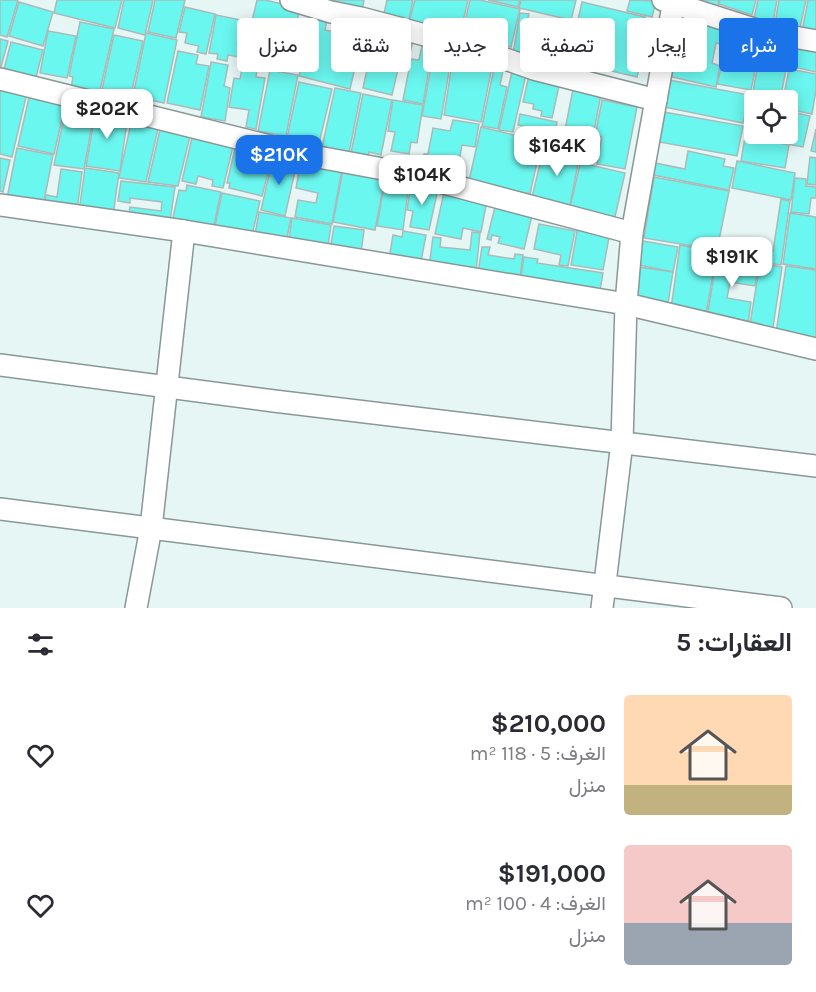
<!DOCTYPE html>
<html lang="ar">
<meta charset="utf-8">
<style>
:root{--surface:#fff;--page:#f7f7f7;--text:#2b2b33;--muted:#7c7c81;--accent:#1a73e8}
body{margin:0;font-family:Karla,Vazirmatn,sans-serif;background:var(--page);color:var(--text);direction:rtl;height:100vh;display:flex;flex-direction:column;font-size:22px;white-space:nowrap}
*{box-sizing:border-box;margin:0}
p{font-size:20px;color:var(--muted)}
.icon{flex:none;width:33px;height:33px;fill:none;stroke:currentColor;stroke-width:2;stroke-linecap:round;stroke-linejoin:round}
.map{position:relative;height:608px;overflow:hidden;direction:ltr}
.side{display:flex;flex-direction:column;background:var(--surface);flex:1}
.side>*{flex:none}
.banner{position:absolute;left:18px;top:18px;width:780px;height:54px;direction:rtl;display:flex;gap:12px}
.tools{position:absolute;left:744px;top:90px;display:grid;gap:12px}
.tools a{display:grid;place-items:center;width:54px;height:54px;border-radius:6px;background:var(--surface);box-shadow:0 3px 15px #0003;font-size:30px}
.price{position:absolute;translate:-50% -51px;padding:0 14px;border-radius:12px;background:#fff;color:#222;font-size:20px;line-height:39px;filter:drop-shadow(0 2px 3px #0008)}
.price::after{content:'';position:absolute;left:50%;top:36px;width:18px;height:14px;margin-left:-9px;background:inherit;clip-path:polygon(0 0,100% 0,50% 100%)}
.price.selected{background:var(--accent);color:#fff}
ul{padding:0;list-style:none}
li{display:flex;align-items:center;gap:18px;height:150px;padding:0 24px}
li span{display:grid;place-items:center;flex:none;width:168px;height:120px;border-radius:6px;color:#555}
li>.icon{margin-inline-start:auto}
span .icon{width:72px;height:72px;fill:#fffc;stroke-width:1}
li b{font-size:26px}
h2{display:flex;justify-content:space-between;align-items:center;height:72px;padding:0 24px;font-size:26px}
.pill{padding:0 21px;border-radius:6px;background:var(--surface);box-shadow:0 3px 15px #0003;font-size:21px;line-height:54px}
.pill.selected{background:var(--accent);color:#fff}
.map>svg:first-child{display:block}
.building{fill:#6af7ef;stroke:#abbab9;stroke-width:1.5}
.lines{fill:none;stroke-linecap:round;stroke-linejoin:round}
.street-casing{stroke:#899896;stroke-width:24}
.street{stroke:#fff;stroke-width:21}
</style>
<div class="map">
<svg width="816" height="608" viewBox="0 0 816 608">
<rect width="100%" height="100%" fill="#e6f6f4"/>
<g class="building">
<path d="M0,0H18L7,37L0,35Z"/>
<path d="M57,0H122L115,28L54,13Z"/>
<path d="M124,0H153L145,35L118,28Z"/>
<path d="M155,0H185L176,38L148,32Z"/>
<path d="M257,0H265L300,8L294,34L290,33L283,63L244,54Z"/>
<path d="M334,0H364L361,15L332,9Z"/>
<path d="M387,0H413L409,20L384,14Z"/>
<path d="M415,0H468L460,34L409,22Z"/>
<path d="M470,0H480L520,9L511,47L462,35Z"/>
<path d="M488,0H520L518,7Z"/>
<path d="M521,0H576L571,20L519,8Z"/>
<path d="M630,0L656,1L652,17L627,11Z"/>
<path d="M700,0H719L718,6Z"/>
<path d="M720,0H756L752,15L719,4Z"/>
<path d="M758,0H777L772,27L753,23Z"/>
<path d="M779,0H806L799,33L774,29Z"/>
<path d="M808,0H816V35L802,32Z"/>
<path d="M19,2L53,12L43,46L9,36Z"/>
<path d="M582,2L645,17L648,21L649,28L637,77L599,68L603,53L572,47Z"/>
<path d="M185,7L215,14L206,54L197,52L199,46L185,43L187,33L179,32Z"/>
<path d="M520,13L529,14L528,19L569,27L560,69L512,59Z"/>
<path d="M681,13L730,26L725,45L716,43L712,63L720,66L716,87L672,77Z"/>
<path d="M216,15L246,21L243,35H239L237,44L242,45L239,57L228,55L227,61L217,59L218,54L209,53Z"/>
<path d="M313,17L327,20L325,30L351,36L353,31L363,33L350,89L299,76Z"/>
<path d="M80,22L114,29L99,94L71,88L73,77L69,76Z"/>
<path d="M731,29L762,38L751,90L717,84Z"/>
<path d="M48,31L76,36L67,78L40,73Z"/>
<path d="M375,32L413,41L408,61L400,60L392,95L363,88Z"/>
<path d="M146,33L177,40L164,103L133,96Z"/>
<path d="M114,35L143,41L131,95L102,89Z"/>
<path d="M767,35L791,44L786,65L762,60Z"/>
<path d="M0,39L8,41L0,71Z"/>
<path d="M423,41L433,43L423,104L403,100L411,59L419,60Z"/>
<path d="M794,41L816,49V72L789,66Z"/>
<path d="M11,42L43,50L35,81L3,73Z"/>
<path d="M434,50L452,54L441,119L422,116Z"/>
<path d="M178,51L198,55L196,64L209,66L200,110L167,103Z"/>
<path d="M483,61L493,62L481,122L444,115L452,64L480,70Z"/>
<path d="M211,62L228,65L224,86L230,88L225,121L201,117Z"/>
<path d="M495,63L504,65L500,85L507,87L498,129L482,126Z"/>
<path d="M758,64L786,70L780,100H754V108H750Z"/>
<path d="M242,67L257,70L256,77L265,78L256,129L246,127L249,110L229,107L234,78L240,79Z"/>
<path d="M513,67L527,70L513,132L499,130Z"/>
<path d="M789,69L816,74V90L812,114L788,109V100H783Z"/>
<path d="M270,70L298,75L286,136L258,131Z"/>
<path d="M529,75L559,86L552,118L541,116L542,111L533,109L534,104L523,102Z"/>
<path d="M669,80L749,95L743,123L664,107Z"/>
<path d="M299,82L332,89L317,152L295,148L296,140L287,138Z"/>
<path d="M0,87L27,93L12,157L0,154Z"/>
<path d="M335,88L361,93L349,153L322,147Z"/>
<path d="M573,89L601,94L590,153L573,150L576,132L565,130Z"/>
<path d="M30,93L66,101L54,154L18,146Z"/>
<path d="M363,94L392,100L381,155L369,152L367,161L350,158Z"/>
<path d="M393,100L423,105L417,143L411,142L409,154L391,151L395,132L388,131Z"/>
<path d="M602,100L637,107L625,169L597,164L602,137L595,136Z"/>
<path d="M67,102L95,108L84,169L54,165Z"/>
<path d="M96,109L128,115L120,171L86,166Z"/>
<path d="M749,109H754V134H788V111L810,116L803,147L749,137L752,123L746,122Z"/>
<path d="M664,112L743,126L737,156L659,142Z"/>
<path d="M133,114L160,120L146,182L119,178Z"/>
<path d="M520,114L557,122L552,147L525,141L528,127L518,125Z"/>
<path d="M453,120L479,124L475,147L462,145L458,167L422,161L424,154H428L433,128L450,131Z"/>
<path d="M162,121L192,128L178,186L148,182Z"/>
<path d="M481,127L518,136L517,143L540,148L530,194L469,181Z"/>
<path d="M194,129L235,138L223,188L212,186L213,180L198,176L196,184L182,181Z"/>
<path d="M816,129V152L811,151Z"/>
<path d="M745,137L789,145L785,168L741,161Z"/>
<path d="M544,147L580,154L569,210L557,208L559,202L532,197Z"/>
<path d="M17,148L53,155L43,206L7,198Z"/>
<path d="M235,148L272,157L262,196L229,188L230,183H227Z"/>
<path d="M688,151L725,159L723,166L734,168L729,190L653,175L655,163L685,169Z"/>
<path d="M582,156L591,158L590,165L625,173L614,221L569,211Z"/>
<path d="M273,157L297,162L285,216L261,210Z"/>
<path d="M810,157L816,158V185L807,184Z"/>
<path d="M0,158L10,160L3,192L0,191Z"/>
<path d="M301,161L342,169L332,224L295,217L298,200L316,203L318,193L296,188Z"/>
<path d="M737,161L795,173L791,200L732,188Z"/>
<path d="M85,168L119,173L111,230L77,226Z"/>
<path d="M61,169L82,172L76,219L43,214L46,195L57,197Z"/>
<path d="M343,170L385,178L375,230L333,222Z"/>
<path d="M654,177L729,191L717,250L644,238Z"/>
<path d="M795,178L806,179V186L816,187V198H811L809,214L791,212Z"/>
<path d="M385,180L409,183L403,230L377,226Z"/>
<path d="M121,181L175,187L169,228L128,222L130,207L161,211L162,202L130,198V203L118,201Z"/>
<path d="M411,183L438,189L429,230L410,227L413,211L407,210Z"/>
<path d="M187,185L221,192L211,239L170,231L179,190L186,191Z"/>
<path d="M444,192L487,200L481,232L463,228L461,239L435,234Z"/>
<path d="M222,193L260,201L249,248L212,240Z"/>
<path d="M781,199L790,201L781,265L760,262L762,249L773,251Z"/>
<path d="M496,203L533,211L524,249L498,243L500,237L492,235L491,240L487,239Z"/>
<path d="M259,212L291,218L284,252L253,246Z"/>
<path d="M790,213L816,217V269L783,264Z"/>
<path d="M292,218L331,225L326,261L287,252Z"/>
<path d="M539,224L575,231L568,266L559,265L561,255L534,249Z"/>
<path d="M334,226L364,230L359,267L328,262Z"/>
<path d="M578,226L610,232L603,270L571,265Z"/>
<path d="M403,231L426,235L418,277L387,271L393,235L402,237Z"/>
<path d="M472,232L480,233L475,281L429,267L433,237L441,238L440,247L470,250Z"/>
<path d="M643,241L678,247L673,272L639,265Z"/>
<path d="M719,244L734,247L733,256L747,259L749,249L761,251L755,286L730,282L727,298L751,302L747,331L706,324Z"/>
<path d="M680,245L717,252L705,320L670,315Z"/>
<path d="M482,247H490L488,255L514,259L515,254L523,255L520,277L476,286Z"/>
<path d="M524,257L538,259L537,263L603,273L597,308L518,295Z"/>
<path d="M760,263L782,267L772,334L749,330Z"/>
<path d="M786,266L816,270V339L776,333Z"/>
<path d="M639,267L673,272L667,309L633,303Z"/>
</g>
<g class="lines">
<g class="street-casing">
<g id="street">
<path d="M291,0L331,12L361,18L474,48L534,69L656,100"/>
<path d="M663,0L760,31L816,41"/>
<path d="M0,79L302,154L410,174L632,233L626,304L622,442L602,608"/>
<path d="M0,205L184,231L626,304L816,349"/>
<path d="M632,233L674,0"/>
<path d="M0,365L274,401L816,466"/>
<path d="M0,509L781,608"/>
<path d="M136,608L151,528L184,231"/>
</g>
</g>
<use href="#street" class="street"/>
</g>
</svg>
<div class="tools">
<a><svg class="icon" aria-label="locate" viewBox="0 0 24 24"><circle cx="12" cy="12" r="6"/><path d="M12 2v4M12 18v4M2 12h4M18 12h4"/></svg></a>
</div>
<b class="price" style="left:107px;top:140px">$202K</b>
<b class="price" style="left:557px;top:177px">$164K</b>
<b class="price selected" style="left:279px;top:186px">$210K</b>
<b class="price" style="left:422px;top:206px">$104K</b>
<b class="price" style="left:732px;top:288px">$191K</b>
<div class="banner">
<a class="pill selected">شراء</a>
<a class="pill">إيجار</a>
<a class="pill">تصفية</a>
<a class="pill">جديد</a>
<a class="pill">شقة</a>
<a class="pill">منزل</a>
</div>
</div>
<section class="side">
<h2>العقارات: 5<svg class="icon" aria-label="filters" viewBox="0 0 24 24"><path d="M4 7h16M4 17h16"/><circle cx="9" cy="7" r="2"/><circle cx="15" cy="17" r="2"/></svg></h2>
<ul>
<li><span style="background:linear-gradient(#ffd9b3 75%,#c2b280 0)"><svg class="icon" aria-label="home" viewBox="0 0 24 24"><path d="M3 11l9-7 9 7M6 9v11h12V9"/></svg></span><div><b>$210,000</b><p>الغرف: 5 · 118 m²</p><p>منزل</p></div><svg class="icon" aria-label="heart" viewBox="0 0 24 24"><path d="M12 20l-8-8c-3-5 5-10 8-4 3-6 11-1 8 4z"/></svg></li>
<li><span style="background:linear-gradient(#f6c9c9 65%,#9aa5b1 0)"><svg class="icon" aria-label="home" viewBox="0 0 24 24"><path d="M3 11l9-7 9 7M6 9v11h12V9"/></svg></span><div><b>$191,000</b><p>الغرف: 4 · 100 m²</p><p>منزل</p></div><svg class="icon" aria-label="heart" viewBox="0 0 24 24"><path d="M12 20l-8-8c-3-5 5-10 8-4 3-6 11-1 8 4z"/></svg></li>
</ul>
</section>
